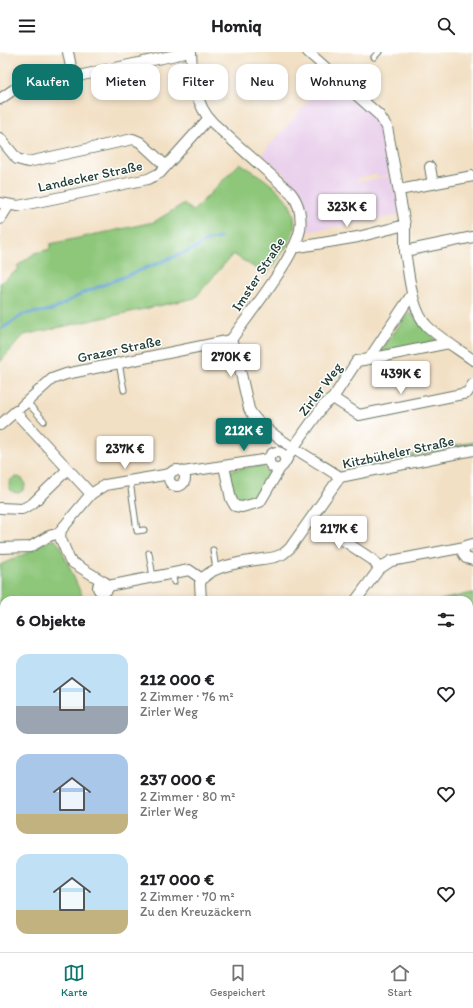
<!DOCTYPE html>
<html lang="de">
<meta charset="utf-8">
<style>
:root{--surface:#fff;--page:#f6f6f6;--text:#202124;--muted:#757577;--line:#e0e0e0;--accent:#0f766e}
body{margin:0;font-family:Itim,sans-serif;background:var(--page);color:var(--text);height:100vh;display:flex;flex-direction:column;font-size:15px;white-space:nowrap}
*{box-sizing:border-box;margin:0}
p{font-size:13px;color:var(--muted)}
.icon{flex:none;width:22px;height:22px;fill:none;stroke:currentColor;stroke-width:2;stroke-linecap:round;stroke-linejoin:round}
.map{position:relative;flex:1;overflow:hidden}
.sheet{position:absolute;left:0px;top:544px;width:473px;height:356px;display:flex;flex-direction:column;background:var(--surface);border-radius:12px 12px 0 0;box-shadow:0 2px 6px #0003}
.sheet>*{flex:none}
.hud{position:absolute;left:12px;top:12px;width:449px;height:36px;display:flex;gap:8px}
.price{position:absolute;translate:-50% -34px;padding:0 9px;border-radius:4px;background:#fff;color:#222;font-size:13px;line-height:26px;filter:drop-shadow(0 1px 2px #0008)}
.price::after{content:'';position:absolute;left:50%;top:24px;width:12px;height:9px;margin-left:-6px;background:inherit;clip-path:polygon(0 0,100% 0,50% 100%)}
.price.active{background:var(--accent);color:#fff}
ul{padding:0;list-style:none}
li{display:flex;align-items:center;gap:12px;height:100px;padding:0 16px}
li span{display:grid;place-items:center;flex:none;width:112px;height:80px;border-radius:12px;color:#555}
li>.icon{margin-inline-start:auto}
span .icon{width:48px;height:48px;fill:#fffc;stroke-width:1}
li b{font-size:17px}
h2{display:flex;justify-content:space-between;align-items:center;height:48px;padding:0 16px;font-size:17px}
.tag{padding:0 14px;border-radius:12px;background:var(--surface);box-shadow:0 2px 6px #0003;font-size:14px;line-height:36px}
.tag.active{background:var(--accent);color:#fff}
header{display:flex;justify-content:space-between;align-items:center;height:52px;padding:0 16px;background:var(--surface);font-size:18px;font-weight:700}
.tab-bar{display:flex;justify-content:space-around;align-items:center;height:56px;border-top:1px solid var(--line);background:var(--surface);font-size:11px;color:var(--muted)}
.tab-bar a{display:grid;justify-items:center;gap:2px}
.tab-bar .active{color:var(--accent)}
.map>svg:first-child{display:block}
.built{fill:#ead1ec}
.green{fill:#8ec77a;stroke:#568257}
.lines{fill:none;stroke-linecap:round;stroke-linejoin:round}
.stream{stroke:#64a0d4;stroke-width:3}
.service-casing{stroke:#697666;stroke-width:7}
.minor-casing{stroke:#697666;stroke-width:12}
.tertiary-casing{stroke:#697666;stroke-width:14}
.service{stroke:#fff;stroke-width:5}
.minor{stroke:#fff;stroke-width:10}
.tertiary{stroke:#fff;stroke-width:12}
.rail{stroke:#1f3d34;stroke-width:3}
.labels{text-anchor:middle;stroke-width:3;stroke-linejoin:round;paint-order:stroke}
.street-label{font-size:14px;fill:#1f3d34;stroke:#fff}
</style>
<header><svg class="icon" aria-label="menu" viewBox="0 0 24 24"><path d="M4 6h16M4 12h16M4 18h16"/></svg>Homiq<svg class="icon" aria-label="search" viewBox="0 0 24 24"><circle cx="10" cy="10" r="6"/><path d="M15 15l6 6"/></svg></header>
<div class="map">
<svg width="473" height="900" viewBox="0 0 473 900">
<rect width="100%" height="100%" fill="#fff"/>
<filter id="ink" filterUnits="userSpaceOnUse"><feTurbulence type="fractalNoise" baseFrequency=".025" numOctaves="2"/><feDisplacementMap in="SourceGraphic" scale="8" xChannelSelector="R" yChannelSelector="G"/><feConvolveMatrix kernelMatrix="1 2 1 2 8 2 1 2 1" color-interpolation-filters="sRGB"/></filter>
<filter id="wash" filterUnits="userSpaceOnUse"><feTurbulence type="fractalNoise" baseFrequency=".012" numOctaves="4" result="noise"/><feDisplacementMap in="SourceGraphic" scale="16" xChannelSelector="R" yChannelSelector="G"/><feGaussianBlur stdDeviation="0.9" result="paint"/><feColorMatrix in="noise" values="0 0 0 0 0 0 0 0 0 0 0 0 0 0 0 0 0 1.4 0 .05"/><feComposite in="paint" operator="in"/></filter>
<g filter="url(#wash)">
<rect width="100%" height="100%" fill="#f2e0c4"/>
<path class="built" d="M332,22L382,72L392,122L378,125L376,122L357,126L358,130L392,124L400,163L307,180L301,145L296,133L262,102Z"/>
<g class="green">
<path d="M240,111C264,127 305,149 292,184C287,197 274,211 266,223L233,202L195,246L24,283L0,310V231L19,217L17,214L35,201L50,197V192L154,170L183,152L193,159Z"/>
<path d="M409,260L437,289L380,300Z"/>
<path d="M473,390V392L355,416L354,414Z"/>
<path d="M262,413L269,422L257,443L236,448L229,419Z"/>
<circle cx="17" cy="433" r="8"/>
<path d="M50,488H55L59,492L84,548H4V636L0,634V513L33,498Z"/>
<path d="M473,541V562L469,567V548H440Z"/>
<path d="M473,568V657H469V574Z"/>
<path d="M0,760L4,761V896H236L241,900H0Z"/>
<path d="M253,896H301L303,900H257Z"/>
<path d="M321,896H373L377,900H324Z"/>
</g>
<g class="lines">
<g class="stream">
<path d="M3,276L24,262L53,258L83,241L196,196L206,189L220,186"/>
<path d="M359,896L362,900"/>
<path d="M239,900L244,896"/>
</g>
</g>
</g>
<g filter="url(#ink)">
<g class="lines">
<g class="service-casing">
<g id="service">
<path d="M374,5L379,0"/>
<path d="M119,311L124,338"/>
<path d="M26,349L44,369"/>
<path d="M130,429L137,479L144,478"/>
<path d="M213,498L216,517"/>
<path d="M149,501L153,525"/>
<path d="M172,521L174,530"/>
</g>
</g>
<g class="minor-casing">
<g id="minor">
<path d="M68,0L73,25"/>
<path d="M191,0C192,24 195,53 213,71L291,141C299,151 302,165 300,178C294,207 249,262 231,288L236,300L249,357C258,379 319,410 340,425"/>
<path d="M308,0L379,63L387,75L405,173V199"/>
<path d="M0,47L13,38L190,0"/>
<path d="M0,86L17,107L28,110L133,87L140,90L166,114"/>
<path d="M430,115L433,132"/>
<path d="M399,138L473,124"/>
<path d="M0,151L18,154L148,127L160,121L208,67"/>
<path d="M0,167L9,153"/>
<path d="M473,185L405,199C409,221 411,259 428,275C441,287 458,297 473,308"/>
<path d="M293,196L358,185L405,173"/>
<path d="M369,307L449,291"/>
<path d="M333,346L359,363L467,341L473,332"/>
<path d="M22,354L52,327L66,322L231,288"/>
<path d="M18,363L91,442"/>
<path d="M0,373L16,359"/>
<circle cx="277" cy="408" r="8"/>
<path d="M285,410L296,392L323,354L333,346L357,309L369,307L412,242"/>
<path d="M224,414L231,447L235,454L242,455L260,450L280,416"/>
<circle cx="177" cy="426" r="8"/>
<path d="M183,420L269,407"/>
<path d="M0,456L22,457L32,452L67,418"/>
<path d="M311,467L373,508L379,517"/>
<path d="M473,492L466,494L463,501L466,506L473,508"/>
<path d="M0,496L30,495L49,484L60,481"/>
<circle cx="103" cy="535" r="5"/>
<path d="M104,530L70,509L60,485L61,478L91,442L105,433L170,422"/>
<path d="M108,534L189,518L202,527"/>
<path d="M201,548L200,531C208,511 256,509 275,505L283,502L290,496L340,425L473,398"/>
<path d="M356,548L379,517L391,509L465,495"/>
<path d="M469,850H473"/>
<path d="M247,896L250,900"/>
</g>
</g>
<g class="tertiary-casing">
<g id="tertiary">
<path d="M0,703H4"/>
<path d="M387,896L391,900"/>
</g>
</g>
<use href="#service" class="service"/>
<use href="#minor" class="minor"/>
<use href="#tertiary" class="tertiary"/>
<g class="rail">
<path d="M0,664L4,666"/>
<path d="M0,672L4,673"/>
<path d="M310,896L313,900"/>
</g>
</g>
</g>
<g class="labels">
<g class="street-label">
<text transform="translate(90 124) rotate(-12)" y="5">Landecker Straße</text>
<text transform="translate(258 222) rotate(-57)" y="5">Imster Straße</text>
<text transform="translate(119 297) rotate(-12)" y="5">Grazer Straße</text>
<text transform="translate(320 337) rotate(-53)" y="5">Zirler Weg</text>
<text transform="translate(398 400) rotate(-12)" y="5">Kitzbüheler Straße</text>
</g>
</g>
</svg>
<b class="price" style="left:347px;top:176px">323K €</b>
<b class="price" style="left:231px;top:326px">270K €</b>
<b class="price" style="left:401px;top:343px">439K €</b>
<b class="price active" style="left:244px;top:400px">212K €</b>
<b class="price" style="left:125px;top:418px">237K €</b>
<b class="price" style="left:339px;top:498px">217K €</b>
<div class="hud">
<a class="tag active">Kaufen</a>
<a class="tag">Mieten</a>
<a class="tag">Filter</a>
<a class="tag">Neu</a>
<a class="tag">Wohnung</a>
</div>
<section class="sheet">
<h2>6 Objekte<svg class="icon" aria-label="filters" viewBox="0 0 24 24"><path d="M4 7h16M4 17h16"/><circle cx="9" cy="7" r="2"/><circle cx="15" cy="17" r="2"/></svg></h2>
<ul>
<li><span style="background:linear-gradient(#bfe0f5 65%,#9aa5b1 0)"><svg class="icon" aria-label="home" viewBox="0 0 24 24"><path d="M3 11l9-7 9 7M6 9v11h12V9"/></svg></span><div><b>212 000 €</b><p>2 Zimmer · 76 m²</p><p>Zirler Weg</p></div><svg class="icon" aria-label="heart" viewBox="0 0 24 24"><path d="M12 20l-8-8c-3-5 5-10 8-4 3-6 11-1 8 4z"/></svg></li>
<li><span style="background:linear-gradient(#a9c7e8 75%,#c2b280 0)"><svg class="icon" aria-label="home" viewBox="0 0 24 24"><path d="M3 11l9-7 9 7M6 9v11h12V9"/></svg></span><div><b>237 000 €</b><p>2 Zimmer · 80 m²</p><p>Zirler Weg</p></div><svg class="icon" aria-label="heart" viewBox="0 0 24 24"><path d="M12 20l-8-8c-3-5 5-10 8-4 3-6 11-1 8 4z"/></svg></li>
<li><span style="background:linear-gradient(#bfe0f5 70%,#c2b280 0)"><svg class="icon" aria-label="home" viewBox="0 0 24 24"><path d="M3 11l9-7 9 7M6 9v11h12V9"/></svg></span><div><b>217 000 €</b><p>2 Zimmer · 70 m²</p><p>Zu den Kreuzäckern</p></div><svg class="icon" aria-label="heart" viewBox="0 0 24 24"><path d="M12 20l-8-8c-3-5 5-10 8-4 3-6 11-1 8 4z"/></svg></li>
</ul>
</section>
</div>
<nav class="tab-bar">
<a class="active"><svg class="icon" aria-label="map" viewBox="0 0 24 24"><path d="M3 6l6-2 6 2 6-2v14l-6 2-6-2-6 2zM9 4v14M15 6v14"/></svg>Karte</a>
<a><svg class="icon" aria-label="saved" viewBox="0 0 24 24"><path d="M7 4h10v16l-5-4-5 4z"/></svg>Gespeichert</a>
<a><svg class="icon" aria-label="home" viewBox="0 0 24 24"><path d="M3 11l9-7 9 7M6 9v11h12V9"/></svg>Start</a>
</nav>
